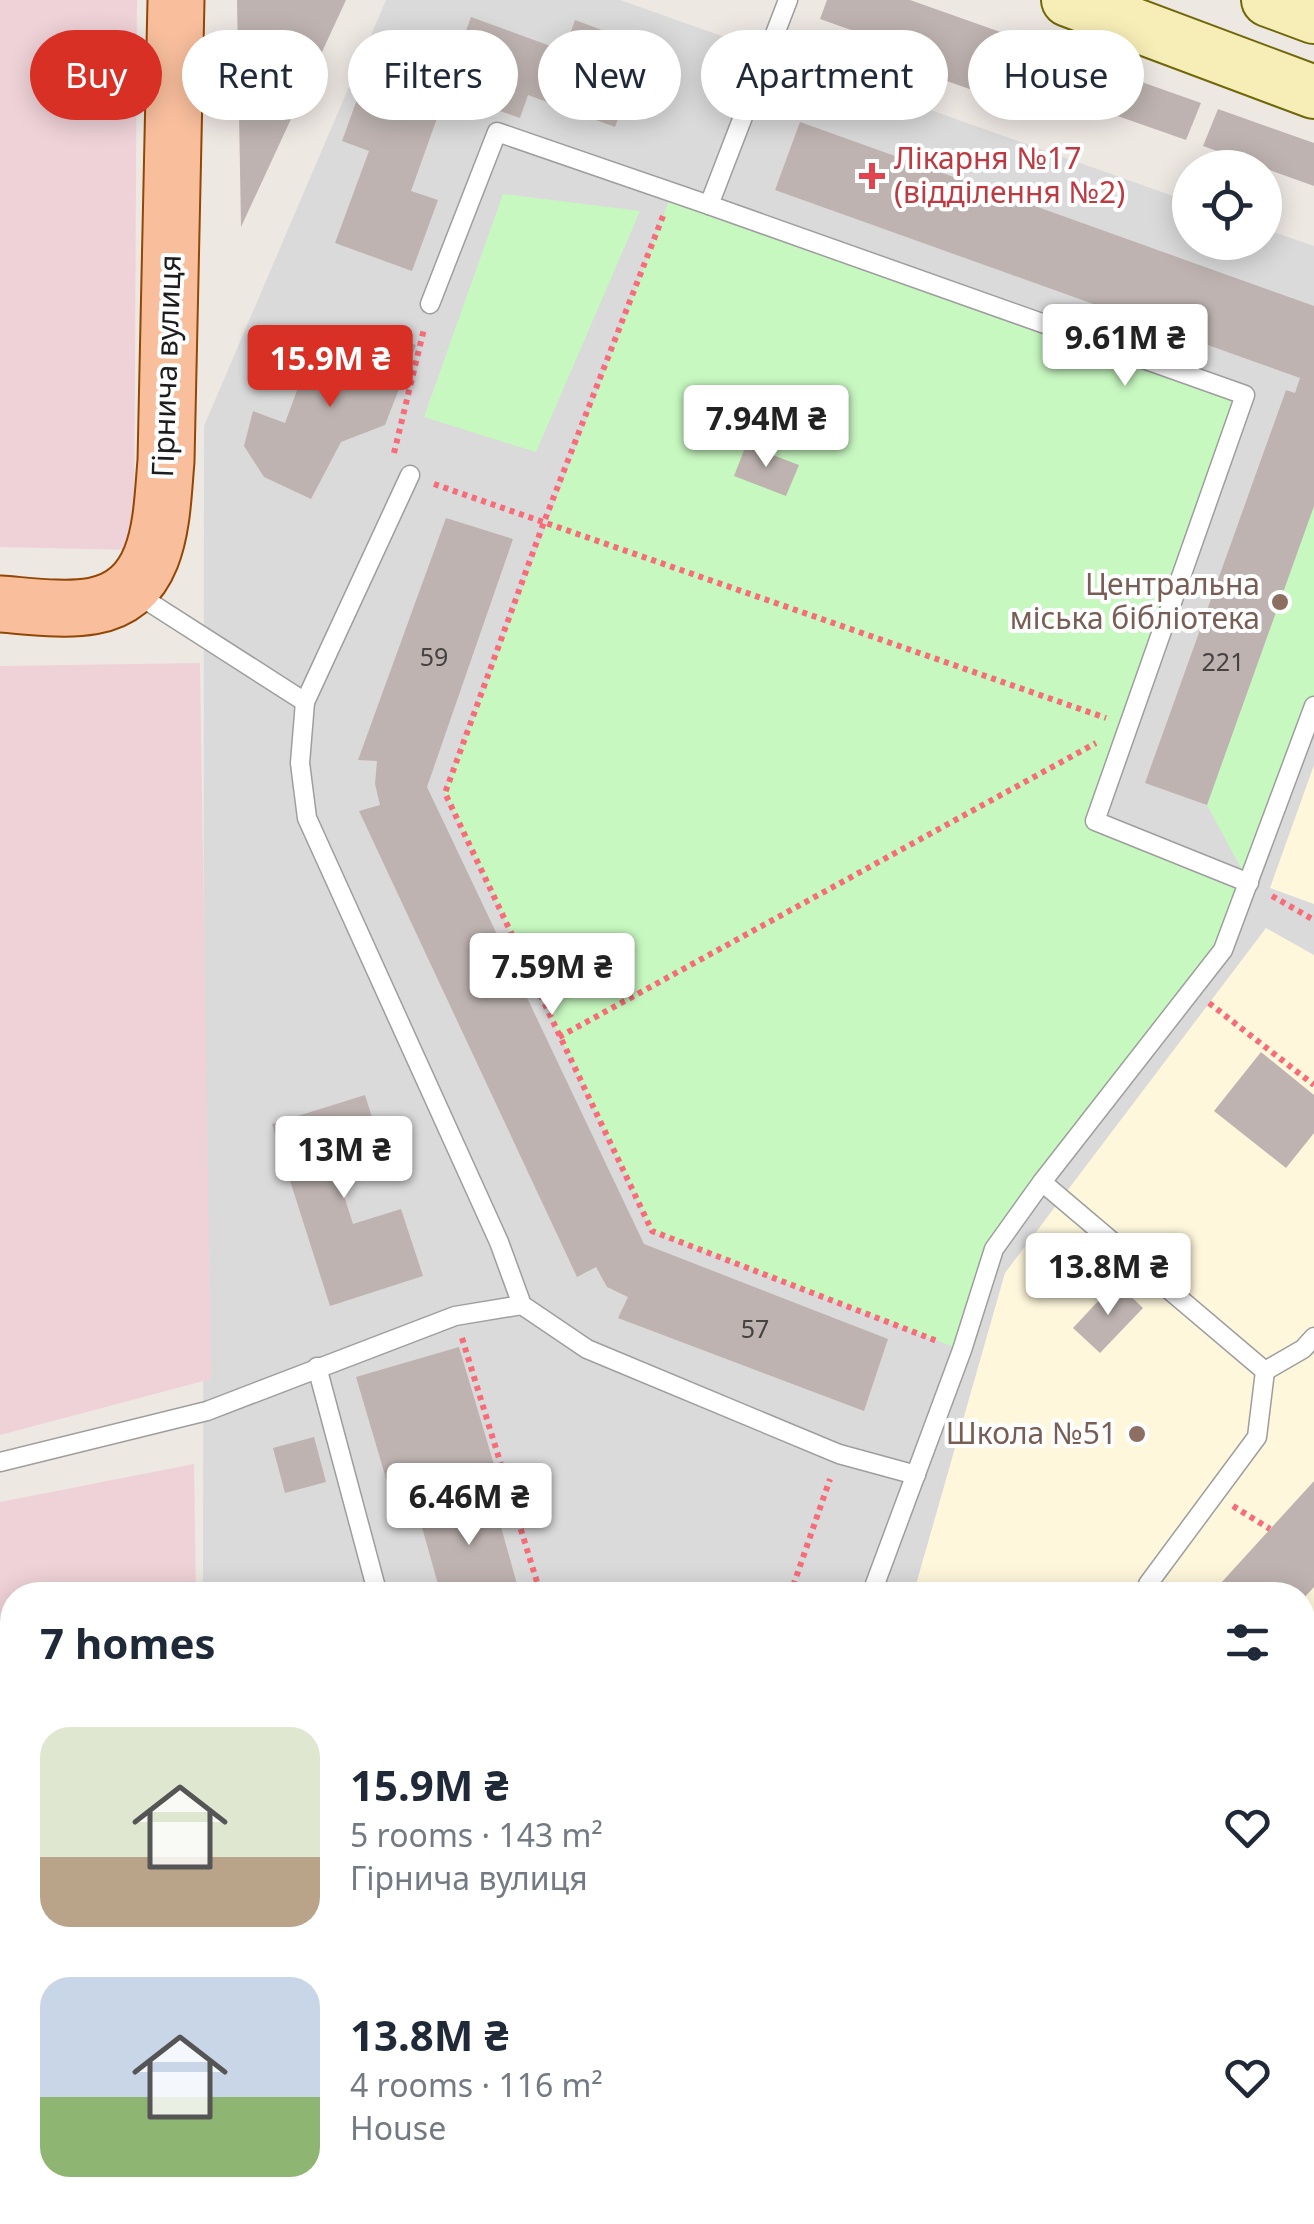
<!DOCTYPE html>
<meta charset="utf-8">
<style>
:root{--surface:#fff;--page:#f2f2f3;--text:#1f2937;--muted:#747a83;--accent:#d93025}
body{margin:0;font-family:"Noto Sans",sans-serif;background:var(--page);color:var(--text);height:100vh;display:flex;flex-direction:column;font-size:38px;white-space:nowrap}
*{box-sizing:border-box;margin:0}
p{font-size:32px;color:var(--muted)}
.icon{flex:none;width:55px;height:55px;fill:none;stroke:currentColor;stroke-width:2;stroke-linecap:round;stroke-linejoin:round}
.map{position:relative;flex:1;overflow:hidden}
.side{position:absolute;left:0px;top:1582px;width:1315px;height:642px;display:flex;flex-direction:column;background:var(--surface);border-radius:40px 40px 0 0;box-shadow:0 5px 25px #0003}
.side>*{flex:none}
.hud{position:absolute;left:30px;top:30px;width:1255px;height:90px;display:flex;gap:20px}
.fabs{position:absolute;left:1172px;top:150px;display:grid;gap:20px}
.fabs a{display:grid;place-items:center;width:110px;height:110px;border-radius:50%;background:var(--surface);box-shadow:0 5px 25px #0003;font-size:50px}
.price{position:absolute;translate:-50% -85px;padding:0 22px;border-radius:10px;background:#fff;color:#222;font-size:32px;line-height:65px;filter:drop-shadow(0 2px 5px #0008)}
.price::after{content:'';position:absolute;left:50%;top:60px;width:30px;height:22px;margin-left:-15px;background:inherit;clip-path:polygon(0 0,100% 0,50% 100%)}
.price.on{background:var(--accent);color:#fff}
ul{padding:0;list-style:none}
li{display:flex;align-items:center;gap:30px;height:250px;padding:0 40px}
li span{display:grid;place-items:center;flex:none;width:280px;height:200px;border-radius:30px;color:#555}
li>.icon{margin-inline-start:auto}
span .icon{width:120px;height:120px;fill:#fffc;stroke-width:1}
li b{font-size:42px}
h2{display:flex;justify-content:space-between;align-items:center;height:120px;padding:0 40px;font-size:42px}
.pill{padding:0 35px;border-radius:45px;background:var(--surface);box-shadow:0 5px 25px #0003;font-size:35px;line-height:90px}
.pill.on{background:var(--accent);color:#fff}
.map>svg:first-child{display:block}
.residential{fill:#dbdada}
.commercial{fill:#efd2d7}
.education{fill:#fef7dc}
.park{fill:#c7f8c0}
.building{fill:#beb3b0}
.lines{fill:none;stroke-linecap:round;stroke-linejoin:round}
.service-casing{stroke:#9e9e9e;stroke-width:21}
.secondary-casing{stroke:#706708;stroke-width:56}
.primary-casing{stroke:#924704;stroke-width:59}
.path{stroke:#f66c79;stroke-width:6;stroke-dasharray:5 5;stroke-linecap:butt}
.service{stroke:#fff;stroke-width:18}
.secondary{stroke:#f7eeb7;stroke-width:52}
.primary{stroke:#f9bf9d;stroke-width:55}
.health-dot{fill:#e0444e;stroke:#fff;stroke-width:4}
.education-dot{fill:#8d6e63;stroke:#fff;stroke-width:4}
.labels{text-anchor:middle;stroke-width:8;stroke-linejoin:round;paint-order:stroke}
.number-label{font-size:25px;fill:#454242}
.health-label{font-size:30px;fill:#be3a42;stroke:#fff;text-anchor:start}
.street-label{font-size:30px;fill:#1d1d1d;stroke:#fff}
.education-label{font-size:30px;fill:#785e54;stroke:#fff;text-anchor:end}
</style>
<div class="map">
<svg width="1314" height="2224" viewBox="0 0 1314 2224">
<rect width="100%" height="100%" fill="#eee8e3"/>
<path class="residential" d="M386,0H620L1190,202V242H1265V229L1314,246V2224H203V2212H1302V1595H203L204,426Z"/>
<g class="commercial">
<path d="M0,0H137L134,550L0,547Z"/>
<path d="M200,663L211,1379L0,1435V666Z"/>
<path d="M194,1464L196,1595H12V2212L174,2213L160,2224H0V1502Z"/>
</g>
<g class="education">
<path d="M1314,765V904L1270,888Z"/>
<path d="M1266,928L1314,955V2017L1302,2005V1595H913L1005,1273Z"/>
</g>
<g class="park">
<path d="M672,193L1245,395L1095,820L1248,881L1207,805L1314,505V706L1224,950L994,1249L962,1350L652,1231L445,793Z"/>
<path d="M503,194L640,211L536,452L424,417Z"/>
</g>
<g class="building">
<path d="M237,0H346L241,227Z"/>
<path d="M827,0H910L1201,103L1186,140L1007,77L998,99L884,59L887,52L851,39L854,31L820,19Z"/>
<path d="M471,17L564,51L575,20L645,46L615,127L528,95L520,118L444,91Z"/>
<path d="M369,66L446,93L411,191L438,200L412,271L335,243L369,151L342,141Z"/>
<path d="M1218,109L1314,143V186L1203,146Z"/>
<path d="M800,122L1314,306V506L1207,805L1145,783L1281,404L1286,390L1295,393L1300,378L775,190Z"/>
<path d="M361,325L416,345L385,425L341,442L311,499L264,477L244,446L253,411L285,423L313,347L348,361Z"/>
<path d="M746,445L799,465L786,496L734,476Z"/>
<path d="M446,518L513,539L427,787L644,1244L888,1339L864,1411L618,1318L628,1297L607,1287L596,1267L577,1277L359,811L380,805L375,784L377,761L358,760Z"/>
<path d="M1261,1052L1314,1095V1133L1286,1168L1214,1111Z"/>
<path d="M365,1095L388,1168L340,1183L353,1224L401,1209L423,1276L330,1306L272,1124Z"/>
<path d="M1116,1282L1143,1308L1100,1353L1073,1328Z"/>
<path d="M459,1347L498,1478L395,1509L356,1377Z"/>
<path d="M314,1437L326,1482L285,1493L273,1448Z"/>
<path d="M1314,1481V1587L1302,1600V1595H1210Z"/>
<path d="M491,1491L520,1595H441L418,1513Z"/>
<path d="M1302,1624L1314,1635V1727L1302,1716Z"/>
<path d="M850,2212H1014L1035,2224H871Z"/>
</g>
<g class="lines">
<g class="service-casing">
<g id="service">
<path d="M788,0L709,205L1245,395L1095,821L1249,883"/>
<path d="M430,304L497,132L709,205"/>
<path d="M135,593L305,702L300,763L307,818L499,1242L522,1305L587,1349L839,1454L916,1475"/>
<path d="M305,702L410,475"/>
<path d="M1042,1182L1265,1371L1257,1437L1148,1584L1149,1595"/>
<path d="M317,1367L378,1595"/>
<path d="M1265,1371L1303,1349L1314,1337"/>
<path d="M0,1462L207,1411L455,1316L522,1305"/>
<path d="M871,1595L962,1350L994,1249L1042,1182L1223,950L1314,706"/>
<path d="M1302,1779L1314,1790"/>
<path d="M1302,2143L1314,2155"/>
<path d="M770,2212L780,2224"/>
</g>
</g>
<g class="secondary-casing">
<g id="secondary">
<path d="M1068,0L1314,92"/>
<path d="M1268,0L1314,17"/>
</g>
</g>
<g class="primary-casing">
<path id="primary" d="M0,604C29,606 64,611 93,606C163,593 161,516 166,461L176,0"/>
</g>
<g class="path">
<path d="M663,216L544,522L445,793L652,1231L937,1341"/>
<path d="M394,453L424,329"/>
<path d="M434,484L1106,718"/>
<path d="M1272,896L1314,920"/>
<path d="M1209,1003L1314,1085"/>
<path d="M559,1037L1096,743"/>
<path d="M462,1338L541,1595"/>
<path d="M1233,1506L1270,1529"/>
<path d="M790,1595L830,1479"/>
<path d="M1054,2212L1075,2224"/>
</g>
<use href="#service" class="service"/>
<use href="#secondary" class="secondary"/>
<use href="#primary" class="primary"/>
</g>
<path class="health-dot" d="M867 161h10v10h10v10h-10v10h-10v-10h-10v-10h10z"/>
<g class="education-dot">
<circle cx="1280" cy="602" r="10"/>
<circle cx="1137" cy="1434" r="10"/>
</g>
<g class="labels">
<g class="number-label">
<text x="434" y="666">59</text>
<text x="1223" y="671">221</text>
<text x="755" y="1338">57</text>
</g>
<g class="health-label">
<text x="894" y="169">Лікарня №17<tspan x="894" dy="34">(відділення №2)</tspan></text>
</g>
<g class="street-label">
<text transform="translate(167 366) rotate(-88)" y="10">Гірнича вулиця</text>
</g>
<g class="education-label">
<text x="1260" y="595">Центральна<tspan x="1260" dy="34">міська бібліотека</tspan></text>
<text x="1117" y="1444">Школа №51</text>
</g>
</g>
</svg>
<div class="fabs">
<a><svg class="icon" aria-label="locate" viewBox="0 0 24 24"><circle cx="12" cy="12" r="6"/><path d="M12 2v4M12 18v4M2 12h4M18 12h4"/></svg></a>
</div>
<b class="price" style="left:1125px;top:389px">9.61M ₴</b>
<b class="price on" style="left:330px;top:410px">15.9M ₴</b>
<b class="price" style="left:766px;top:470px">7.94M ₴</b>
<b class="price" style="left:552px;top:1018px">7.59M ₴</b>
<b class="price" style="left:344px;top:1201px">13M ₴</b>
<b class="price" style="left:1108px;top:1318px">13.8M ₴</b>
<b class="price" style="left:469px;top:1548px">6.46M ₴</b>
<div class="hud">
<a class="pill on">Buy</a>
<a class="pill">Rent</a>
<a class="pill">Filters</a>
<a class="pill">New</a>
<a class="pill">Apartment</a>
<a class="pill">House</a>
</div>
<section class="side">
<h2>7 homes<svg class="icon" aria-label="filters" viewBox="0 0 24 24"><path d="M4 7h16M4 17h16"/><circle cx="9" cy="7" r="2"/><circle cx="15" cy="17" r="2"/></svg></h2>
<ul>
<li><span style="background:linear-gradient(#dfe7d0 65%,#b9a48a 0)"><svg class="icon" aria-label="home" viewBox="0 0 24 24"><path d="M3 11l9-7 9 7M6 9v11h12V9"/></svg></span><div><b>15.9M ₴</b><p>5 rooms · 143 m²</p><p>Гірнича вулиця</p></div><svg class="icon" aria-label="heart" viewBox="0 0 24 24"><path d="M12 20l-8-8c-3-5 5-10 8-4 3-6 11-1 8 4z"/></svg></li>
<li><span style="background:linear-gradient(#c9d6e8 60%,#8fb573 0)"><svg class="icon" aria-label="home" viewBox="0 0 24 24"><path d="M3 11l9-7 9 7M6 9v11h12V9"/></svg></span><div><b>13.8M ₴</b><p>4 rooms · 116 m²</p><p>House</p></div><svg class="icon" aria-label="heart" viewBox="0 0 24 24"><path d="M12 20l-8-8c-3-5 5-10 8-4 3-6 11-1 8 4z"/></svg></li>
</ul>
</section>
</div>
